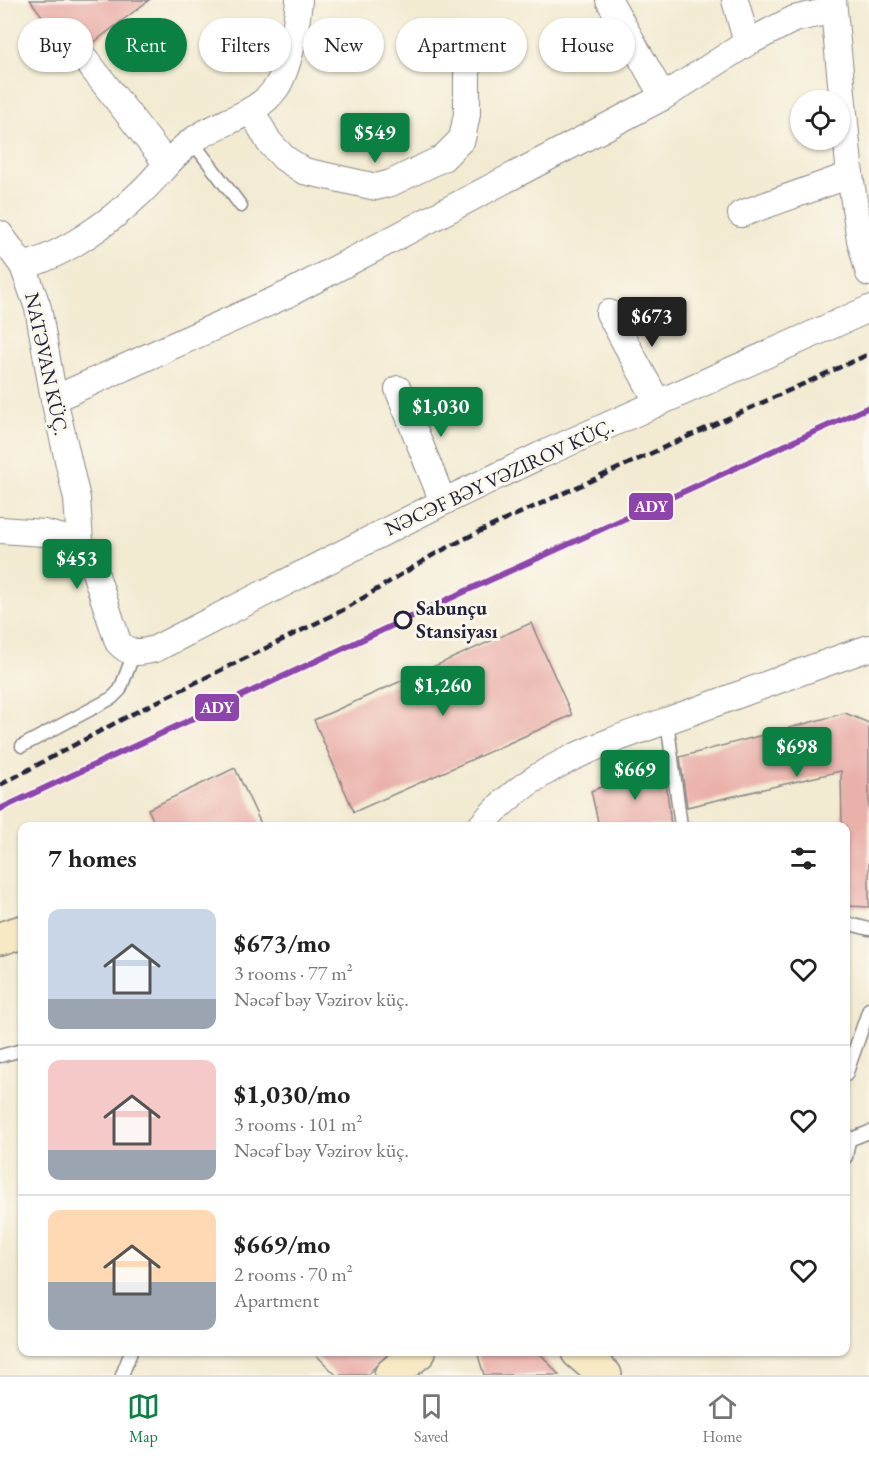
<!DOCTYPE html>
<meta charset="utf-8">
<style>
:root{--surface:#fff;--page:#f6f6f6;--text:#222;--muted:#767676;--line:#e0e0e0;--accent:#0b8043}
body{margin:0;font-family:"EB Garamond",serif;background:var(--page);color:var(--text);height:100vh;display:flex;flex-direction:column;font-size:22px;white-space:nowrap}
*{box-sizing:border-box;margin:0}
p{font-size:20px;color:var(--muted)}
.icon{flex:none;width:33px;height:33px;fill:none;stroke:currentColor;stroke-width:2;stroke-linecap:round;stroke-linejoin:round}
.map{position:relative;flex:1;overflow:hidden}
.side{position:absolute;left:18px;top:822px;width:832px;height:534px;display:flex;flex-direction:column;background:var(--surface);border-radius:12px;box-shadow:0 2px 4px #0004}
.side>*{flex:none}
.guide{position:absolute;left:18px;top:18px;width:834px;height:54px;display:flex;gap:12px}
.buttons{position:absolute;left:790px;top:90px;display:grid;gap:12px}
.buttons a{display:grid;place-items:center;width:60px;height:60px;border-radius:50%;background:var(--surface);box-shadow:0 2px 4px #0004;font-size:30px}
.price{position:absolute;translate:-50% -51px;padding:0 14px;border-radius:6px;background:var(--accent);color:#fff;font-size:20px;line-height:39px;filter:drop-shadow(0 2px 3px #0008)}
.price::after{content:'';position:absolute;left:50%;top:36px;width:18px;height:14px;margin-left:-9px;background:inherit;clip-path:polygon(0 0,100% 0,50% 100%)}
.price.on{background:#222;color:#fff}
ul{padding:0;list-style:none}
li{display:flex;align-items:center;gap:18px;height:150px;padding:0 30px}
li+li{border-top:2px solid var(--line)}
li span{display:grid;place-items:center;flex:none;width:168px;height:120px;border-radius:12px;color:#555}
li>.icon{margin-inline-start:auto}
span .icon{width:72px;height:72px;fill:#fffc;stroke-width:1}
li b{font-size:26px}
h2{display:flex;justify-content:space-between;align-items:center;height:72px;padding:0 30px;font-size:26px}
.pill{padding:0 21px;border-radius:27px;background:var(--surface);box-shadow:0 2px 4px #0004;font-size:21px;line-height:54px}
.pill.on{background:var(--accent);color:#fff}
.menu{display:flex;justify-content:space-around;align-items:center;height:84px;border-top:2px solid var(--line);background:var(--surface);font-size:16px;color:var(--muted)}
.menu a{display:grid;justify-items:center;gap:3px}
.menu .on{color:var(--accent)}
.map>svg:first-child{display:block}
.building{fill:#eab1ab}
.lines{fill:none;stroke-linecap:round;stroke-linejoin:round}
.lane-casing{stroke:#8a8686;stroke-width:15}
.street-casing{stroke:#8a8686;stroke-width:28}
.secondary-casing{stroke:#8a8686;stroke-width:36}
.lane{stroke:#fff;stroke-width:12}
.street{stroke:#fff;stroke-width:26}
.secondary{stroke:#f6e9c3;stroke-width:33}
.rail{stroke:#22223b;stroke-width:4.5;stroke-dasharray:9 4.5;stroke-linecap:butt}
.rail-1-casing{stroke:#fbf7ec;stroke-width:10}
.rail-1{stroke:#8e44ad;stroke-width:6}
.stop-dot{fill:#fbf7ec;stroke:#22223b;stroke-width:3}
.labels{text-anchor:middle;stroke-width:6;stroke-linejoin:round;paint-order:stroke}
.street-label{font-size:20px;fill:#22223b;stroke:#fbf7ec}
.stop-label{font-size:20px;font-weight:bold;fill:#22223b;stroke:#fbf7ec;text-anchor:start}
.line-badge{stroke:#fbf7ec;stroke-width:2}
.badge-label{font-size:16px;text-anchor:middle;font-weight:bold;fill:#fff}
</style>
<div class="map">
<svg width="869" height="1375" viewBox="0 0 869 1375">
<rect width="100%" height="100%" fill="#fbf7ec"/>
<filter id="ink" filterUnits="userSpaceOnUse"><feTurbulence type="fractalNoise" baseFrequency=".0167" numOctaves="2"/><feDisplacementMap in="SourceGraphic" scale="12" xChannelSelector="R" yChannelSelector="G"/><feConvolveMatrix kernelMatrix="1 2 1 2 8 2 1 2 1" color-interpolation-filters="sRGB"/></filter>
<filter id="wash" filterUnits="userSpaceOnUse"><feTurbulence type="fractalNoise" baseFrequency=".008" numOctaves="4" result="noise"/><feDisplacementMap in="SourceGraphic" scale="24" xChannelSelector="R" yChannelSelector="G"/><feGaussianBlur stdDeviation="1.35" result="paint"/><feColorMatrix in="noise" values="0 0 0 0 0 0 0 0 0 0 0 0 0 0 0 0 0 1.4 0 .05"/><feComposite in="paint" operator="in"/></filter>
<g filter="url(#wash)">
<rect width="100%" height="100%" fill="#f2ead1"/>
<g id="blocks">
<g class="building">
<path d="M30,0H149L89,46L77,48L72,56Z"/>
<path d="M531,623L572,715L354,812L314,720Z"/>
<path d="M845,713L869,723V907L846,906V826H842L841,771L687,807L680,757Z"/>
<path d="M664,763L671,826H599L591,791Z"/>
<path d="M235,768L262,826H156L148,809Z"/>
<path d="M313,1352H390L367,1375H336Z"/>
<path d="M477,1352H539L559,1375H484Z"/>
</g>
</g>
</g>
<g filter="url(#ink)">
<use href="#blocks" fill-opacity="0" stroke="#8a8686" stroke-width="1.5"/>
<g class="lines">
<g class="lane-casing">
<g id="lane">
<path d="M192,141L241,206"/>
<path d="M667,721L681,826"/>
<path d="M22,746L112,698L120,690L134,653"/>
<path d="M846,923L869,929"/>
<path d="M0,1056L22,1050"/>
<path d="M846,1075L869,1009"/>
<path d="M846,1134L849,1140L846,1157"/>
<path d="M849,1140L869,1132"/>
<path d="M122,1375L131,1352"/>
</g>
</g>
<g class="street-casing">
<g id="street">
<path d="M609,0L663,97"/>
<path d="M735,0L747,43"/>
<path d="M833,0L850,175L860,240L869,273"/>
<path d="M86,60L167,164"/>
<path d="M251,110L269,142L284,158L304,171L376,187L391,183L443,158L462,139L467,114V74"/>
<path d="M741,214L850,175"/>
<path d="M0,234L23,266"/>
<path d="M609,313L658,403"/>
<path d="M398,389L443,502"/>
<path d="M54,399L288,294L663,97L747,43L794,19L834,10"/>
<path d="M0,530L44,533L80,542L91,560L118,642C129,655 140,653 155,649L443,502L539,456L869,309"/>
<path d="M80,542L77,499L54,399L38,308L23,266C62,256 109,223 138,195C157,178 171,156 192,141C219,121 257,116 276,88C289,69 297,23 299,0"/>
<path d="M481,826C534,761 618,739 694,711C752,690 810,668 869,648"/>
</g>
</g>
<g class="secondary-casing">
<g id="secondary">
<path d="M0,939L22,932"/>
<path d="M578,1352L605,1375"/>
<path d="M391,1375L419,1352"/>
</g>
</g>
<use href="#lane" class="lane"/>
<use href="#street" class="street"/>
<use href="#secondary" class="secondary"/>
<path class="rail" d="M0,785L130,715L345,609L433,555L474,534L869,354"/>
<g class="rail-1-casing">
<path id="rail-1" d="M0,809L468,590L869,407"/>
</g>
<use href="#rail-1" class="rail-1"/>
</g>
</g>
<circle class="stop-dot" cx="403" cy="620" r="8"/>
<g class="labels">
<g class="street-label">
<text transform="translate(47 364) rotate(78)" y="7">NATƏVAN KÜÇ.</text>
<text transform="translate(499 477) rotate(-25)" y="7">NƏCƏF BƏY VƏZIROV KÜÇ.</text>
</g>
<g class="stop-label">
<text x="416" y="615">Sabunçu<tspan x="416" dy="23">Stansiyası</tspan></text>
</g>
</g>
<g class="line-badge">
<rect x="628" y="492" width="46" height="29" rx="6" fill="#8e44ad"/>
<rect x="194" y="693" width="46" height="29" rx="6" fill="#8e44ad"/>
</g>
<g class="badge-label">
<text x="651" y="512">ADY</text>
<text x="217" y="713">ADY</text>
</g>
</svg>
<div class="buttons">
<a><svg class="icon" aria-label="locate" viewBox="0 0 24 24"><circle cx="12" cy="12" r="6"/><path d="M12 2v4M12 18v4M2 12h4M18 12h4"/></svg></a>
</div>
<b class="price" style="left:375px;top:164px">$549</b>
<b class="price on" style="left:652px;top:348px">$673</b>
<b class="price" style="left:441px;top:438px">$1,030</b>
<b class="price" style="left:77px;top:590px">$453</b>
<b class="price" style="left:443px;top:717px">$1,260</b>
<b class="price" style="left:797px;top:778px">$698</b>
<b class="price" style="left:635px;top:801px">$669</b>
<div class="guide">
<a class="pill">Buy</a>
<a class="pill on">Rent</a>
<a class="pill">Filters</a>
<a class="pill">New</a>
<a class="pill">Apartment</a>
<a class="pill">House</a>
</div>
<section class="side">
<h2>7 homes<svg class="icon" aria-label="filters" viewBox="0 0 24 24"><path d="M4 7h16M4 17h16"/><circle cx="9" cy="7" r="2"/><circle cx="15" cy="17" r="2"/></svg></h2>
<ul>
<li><span style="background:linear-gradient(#c9d6e8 75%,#9aa5b1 0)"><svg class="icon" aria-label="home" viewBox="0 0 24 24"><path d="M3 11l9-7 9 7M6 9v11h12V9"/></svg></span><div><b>$673/mo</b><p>3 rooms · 77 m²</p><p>Nəcəf bəy Vəzirov küç.</p></div><svg class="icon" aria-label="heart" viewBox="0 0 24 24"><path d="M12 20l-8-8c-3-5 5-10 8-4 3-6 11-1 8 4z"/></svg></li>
<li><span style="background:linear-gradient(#f6c9c9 75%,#9aa5b1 0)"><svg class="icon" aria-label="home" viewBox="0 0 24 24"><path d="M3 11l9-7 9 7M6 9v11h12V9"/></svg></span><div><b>$1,030/mo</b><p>3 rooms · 101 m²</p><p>Nəcəf bəy Vəzirov küç.</p></div><svg class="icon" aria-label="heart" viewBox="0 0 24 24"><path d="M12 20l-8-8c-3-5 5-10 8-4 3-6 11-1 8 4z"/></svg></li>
<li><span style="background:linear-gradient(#ffd9b3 60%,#9aa5b1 0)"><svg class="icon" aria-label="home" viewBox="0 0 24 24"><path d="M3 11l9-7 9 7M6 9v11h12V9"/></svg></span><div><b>$669/mo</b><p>2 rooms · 70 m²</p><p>Apartment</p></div><svg class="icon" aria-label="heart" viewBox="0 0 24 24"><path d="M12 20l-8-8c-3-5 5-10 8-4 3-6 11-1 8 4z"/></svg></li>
</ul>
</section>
</div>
<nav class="menu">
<a class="on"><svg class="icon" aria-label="map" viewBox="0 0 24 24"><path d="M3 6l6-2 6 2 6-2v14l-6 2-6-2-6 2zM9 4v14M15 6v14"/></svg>Map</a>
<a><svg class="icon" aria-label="saved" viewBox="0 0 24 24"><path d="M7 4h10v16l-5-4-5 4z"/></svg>Saved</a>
<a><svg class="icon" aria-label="home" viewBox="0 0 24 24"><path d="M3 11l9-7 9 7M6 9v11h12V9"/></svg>Home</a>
</nav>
